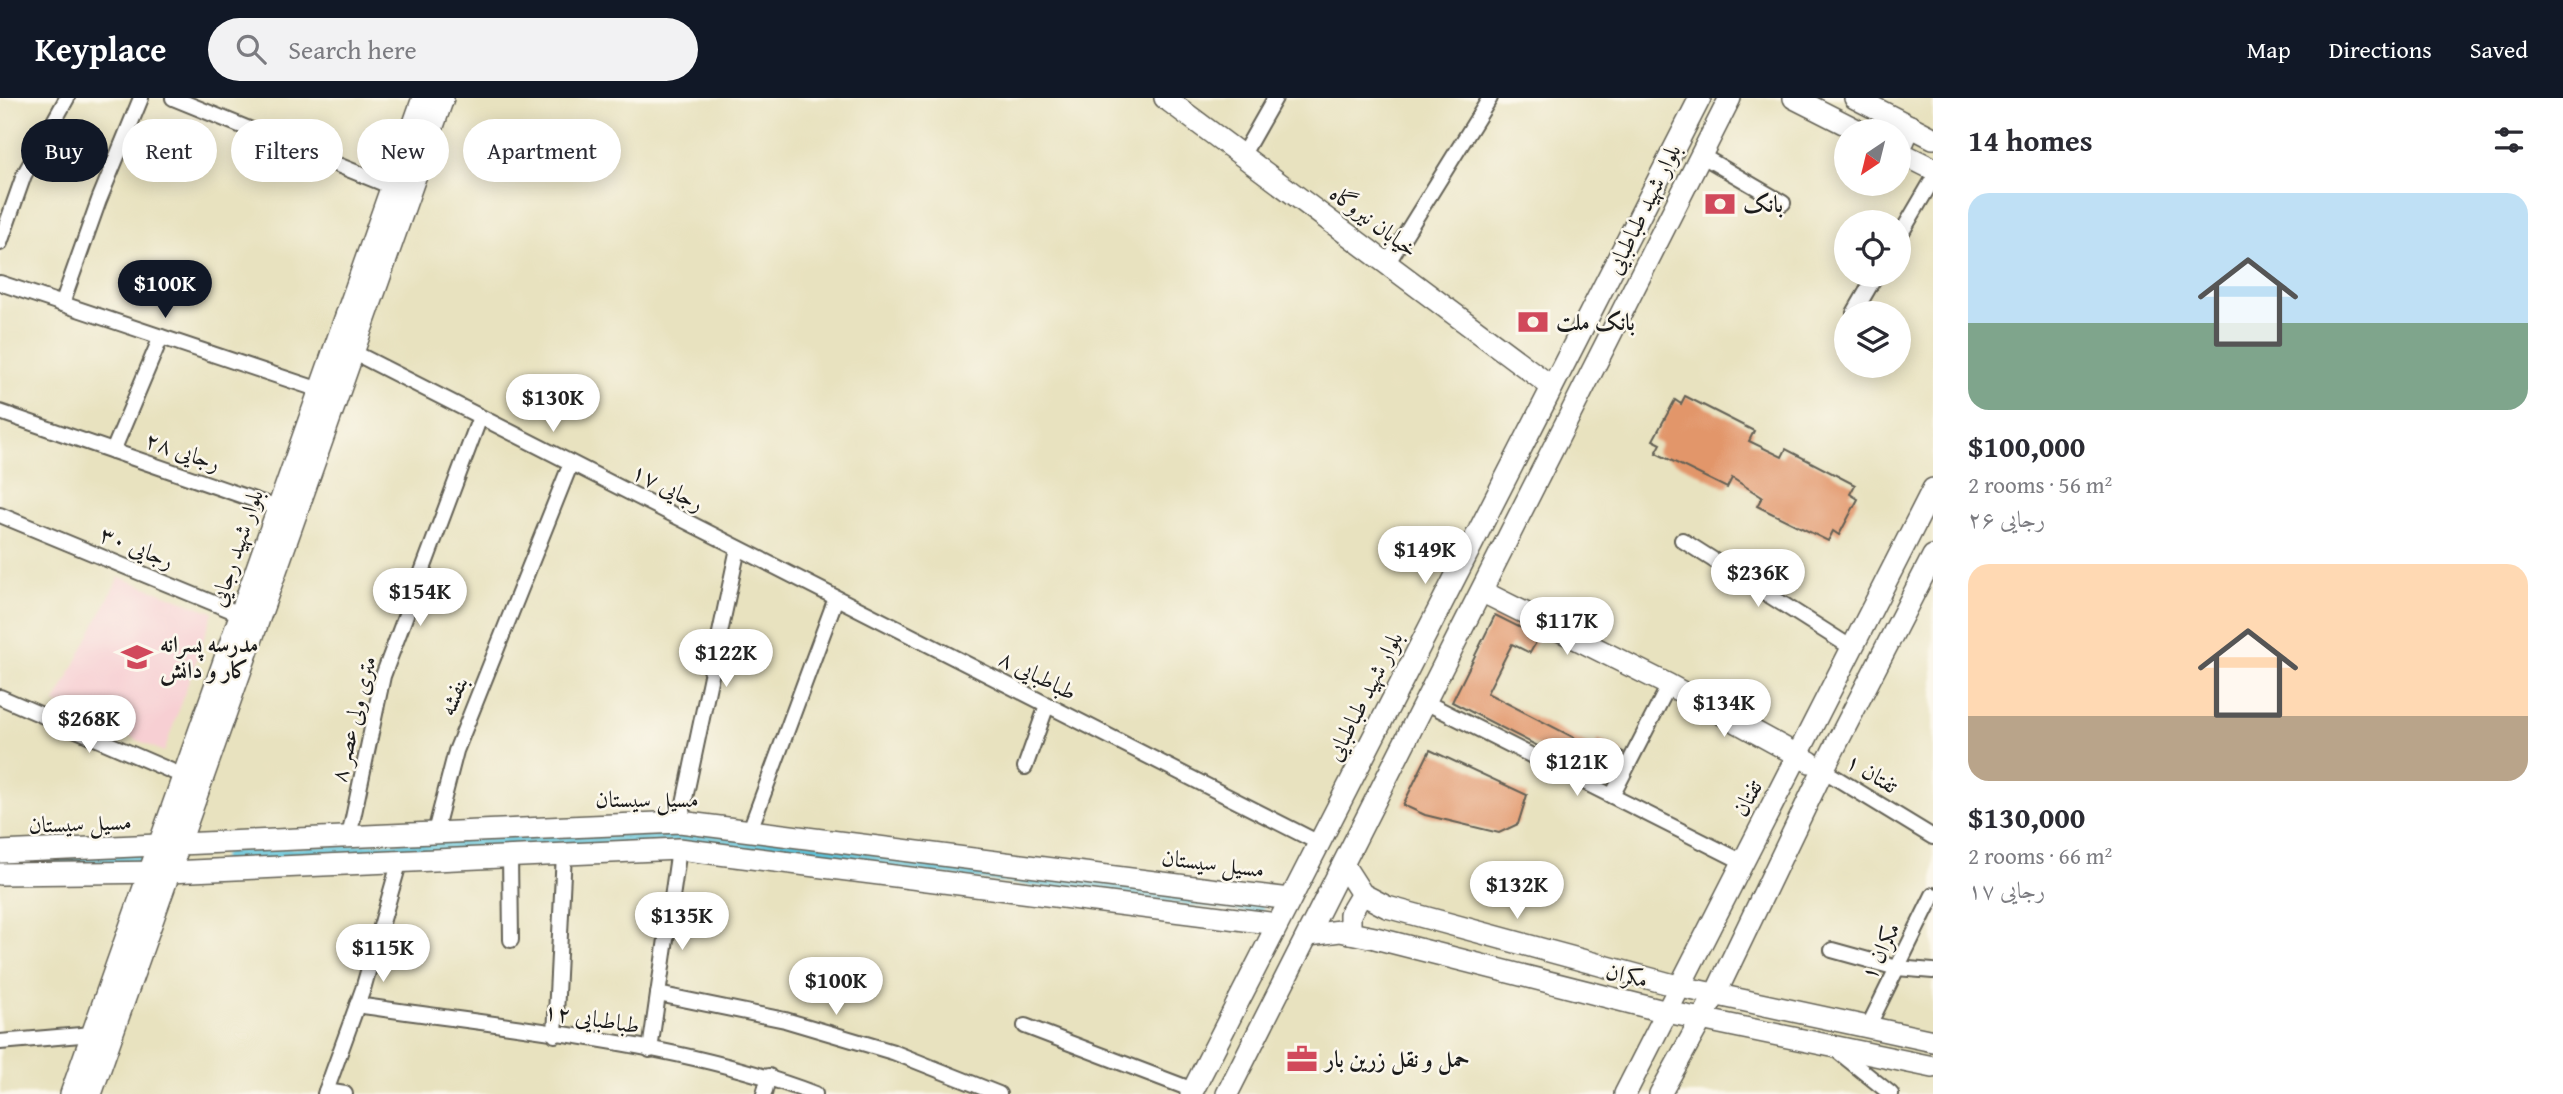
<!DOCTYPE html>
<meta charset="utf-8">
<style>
:root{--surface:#fff;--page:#f2f2f3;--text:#2b2b33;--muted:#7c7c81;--accent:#111827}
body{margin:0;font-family:"Gentium Book Plus",Amiri,serif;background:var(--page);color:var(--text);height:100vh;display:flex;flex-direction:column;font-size:26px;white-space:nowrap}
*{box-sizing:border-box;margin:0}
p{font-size:23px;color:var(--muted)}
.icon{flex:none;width:38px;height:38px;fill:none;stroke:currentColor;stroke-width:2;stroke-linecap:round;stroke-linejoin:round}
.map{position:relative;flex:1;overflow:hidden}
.sheet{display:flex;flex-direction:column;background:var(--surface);width:630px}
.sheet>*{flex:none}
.hud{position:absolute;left:21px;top:21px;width:665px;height:63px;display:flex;gap:14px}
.needle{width:46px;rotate:215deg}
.fabs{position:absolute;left:1834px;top:21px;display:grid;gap:14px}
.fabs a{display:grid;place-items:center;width:77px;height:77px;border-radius:50%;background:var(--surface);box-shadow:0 4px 18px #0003;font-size:35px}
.price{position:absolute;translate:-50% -60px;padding:0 16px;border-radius:24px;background:#fff;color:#222;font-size:23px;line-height:46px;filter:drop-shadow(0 2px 4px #0008)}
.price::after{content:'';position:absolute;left:50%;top:42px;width:21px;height:16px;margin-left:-10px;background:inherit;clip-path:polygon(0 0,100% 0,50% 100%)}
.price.selected{background:var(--accent);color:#fff}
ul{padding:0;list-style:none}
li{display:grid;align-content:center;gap:14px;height:371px;padding:0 35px}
li span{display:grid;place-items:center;height:217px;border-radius:21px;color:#555}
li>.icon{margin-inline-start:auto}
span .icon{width:126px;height:126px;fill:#fffc;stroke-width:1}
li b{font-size:30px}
h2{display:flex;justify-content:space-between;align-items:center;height:84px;padding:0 35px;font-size:30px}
.tag{padding:0 24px;border-radius:32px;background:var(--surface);box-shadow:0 4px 18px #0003;font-size:24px;line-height:63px}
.tag.selected{background:var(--accent);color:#fff}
header{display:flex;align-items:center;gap:42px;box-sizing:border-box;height:98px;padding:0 35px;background:var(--accent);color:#fff}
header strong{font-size:33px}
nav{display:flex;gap:38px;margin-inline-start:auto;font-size:24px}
.search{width:490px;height:63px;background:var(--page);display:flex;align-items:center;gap:18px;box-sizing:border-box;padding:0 24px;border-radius:38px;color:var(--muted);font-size:26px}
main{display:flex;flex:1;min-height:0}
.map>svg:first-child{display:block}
.built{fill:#f7cfd3}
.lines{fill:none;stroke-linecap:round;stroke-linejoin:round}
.canal{stroke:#5fc4dc;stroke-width:16}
.building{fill:#e2966b}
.street-casing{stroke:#636155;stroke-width:18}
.secondary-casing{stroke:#636155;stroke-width:24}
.street{stroke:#fff;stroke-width:14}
.secondary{stroke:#fff;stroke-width:21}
.labels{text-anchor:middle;stroke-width:5;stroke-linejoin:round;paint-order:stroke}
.poi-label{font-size:23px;font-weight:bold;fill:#1c1c1c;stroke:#fbf7ec;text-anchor:start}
.street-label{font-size:23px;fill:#1c1c1c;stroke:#fbf7ec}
</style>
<header>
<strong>Keyplace</strong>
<div class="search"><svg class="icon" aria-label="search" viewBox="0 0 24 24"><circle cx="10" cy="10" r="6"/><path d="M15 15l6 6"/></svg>Search here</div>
<nav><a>Map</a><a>Directions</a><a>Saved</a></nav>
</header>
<main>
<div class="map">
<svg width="1933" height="996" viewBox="0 0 1933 996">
<rect width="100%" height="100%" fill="#fbf7ec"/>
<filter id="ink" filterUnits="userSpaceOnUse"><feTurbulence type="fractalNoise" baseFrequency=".0143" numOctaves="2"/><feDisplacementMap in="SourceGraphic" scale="14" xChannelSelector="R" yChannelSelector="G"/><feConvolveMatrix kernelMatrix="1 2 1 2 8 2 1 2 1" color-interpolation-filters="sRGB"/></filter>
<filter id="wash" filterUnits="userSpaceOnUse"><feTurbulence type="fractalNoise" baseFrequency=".00686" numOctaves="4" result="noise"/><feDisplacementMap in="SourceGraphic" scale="28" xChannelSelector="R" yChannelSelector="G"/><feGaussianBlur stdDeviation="1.57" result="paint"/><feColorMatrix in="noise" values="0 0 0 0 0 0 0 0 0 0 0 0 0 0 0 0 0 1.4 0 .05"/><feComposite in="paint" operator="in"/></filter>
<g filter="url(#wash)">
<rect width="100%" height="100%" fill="#e8e2bf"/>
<path class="built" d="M119,479L213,514L164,654L55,605Z"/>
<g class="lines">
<g class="canal">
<path d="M230,761L680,736L1256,808"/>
<path d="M0,764L138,762"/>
</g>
</g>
<g id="blocks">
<g class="building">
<path d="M1685,298L1754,333L1749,343L1782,359L1786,351L1855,387L1850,396L1858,401L1839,437L1833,433L1828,443L1757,408L1762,399L1732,380L1727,390L1656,355L1661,346L1653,342L1675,302L1681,306Z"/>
<path d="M1495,517L1539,539L1530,555L1512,546L1487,595L1594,650L1599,642L1623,654L1608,684L1452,604Z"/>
<path d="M1430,652L1527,697L1518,726L1499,735L1425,717L1403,707Z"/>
</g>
</g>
</g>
<g filter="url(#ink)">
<use href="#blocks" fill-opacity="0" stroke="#636155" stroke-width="2"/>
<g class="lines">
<g class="street-casing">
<g id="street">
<path d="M173,0L392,89"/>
<path d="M1699,56L1783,105"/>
<path d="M1242,58L1275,0"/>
<path d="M1899,139L1933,81"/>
<path d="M0,145L24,77L67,0"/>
<path d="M1387,166L1490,0"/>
<path d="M0,185L320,292"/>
<path d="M62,206L99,102L141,0"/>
<path d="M1854,215L1876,177"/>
<path d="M353,254L1319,745"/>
<path d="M0,314L278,410"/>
<path d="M113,353L161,239"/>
<path d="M0,417L240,516"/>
<path d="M1682,442L1852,550"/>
<path d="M0,599L183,678"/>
<path d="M1427,605L1743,764"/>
<path d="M1025,669L1047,607"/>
<path d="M1823,672L1933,739"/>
<path d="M1612,698L1669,587"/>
<path d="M680,724L738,450"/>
<path d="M750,732L836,500"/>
<path d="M435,734L456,653L571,365"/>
<path d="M349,739L383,578L480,319"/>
<path d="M510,757L511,842"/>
<path d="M1832,852L1897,870L1933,873"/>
<path d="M658,896L785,922L893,954L999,996"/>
<path d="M357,907C504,929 677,943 815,996"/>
<path d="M1025,928L1193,992"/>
<path d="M1868,929L1933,797"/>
<path d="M555,937L564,755"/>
<path d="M0,944L92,936"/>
<path d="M1835,951L1891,996"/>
<path d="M650,952L679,751"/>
<path d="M326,993L345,996"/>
<path d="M325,996L363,891L400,762"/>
<path d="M764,996L769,978"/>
</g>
</g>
<g class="secondary-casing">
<g id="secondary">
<path d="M1165,0L1552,289"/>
<path d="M1794,0L1859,33"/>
<path d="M1855,0L1933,40"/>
<path d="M1910,28L1899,54L1933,71"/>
<path d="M1483,494L1669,587L1810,664"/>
<path d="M0,754L680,724L1290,801"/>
<path d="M1344,768L1362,796L1387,809L1681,889L1933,943"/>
<path d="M0,776L169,774L679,751L1277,826"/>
<path d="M1350,835V816L1362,796"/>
<path d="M1309,837L1340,833L1375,840L1667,914L1933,969"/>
<path d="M71,996L423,0"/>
<path d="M91,996L443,0"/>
<path d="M1191,996L1700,0"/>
<path d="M1227,996L1730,0"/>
<path d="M1625,996L1933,391"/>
<path d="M1660,996L1715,897L1823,672L1933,458"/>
</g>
</g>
<use href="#street" class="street"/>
<use href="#secondary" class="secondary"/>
</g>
</g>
<defs>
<g id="bank-bare" transform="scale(2.415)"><path d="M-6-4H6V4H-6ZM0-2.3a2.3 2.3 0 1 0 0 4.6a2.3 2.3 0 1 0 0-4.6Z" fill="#d1495b" stroke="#fbf7ec" stroke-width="2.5" paint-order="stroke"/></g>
<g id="school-bare" transform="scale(2.415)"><path d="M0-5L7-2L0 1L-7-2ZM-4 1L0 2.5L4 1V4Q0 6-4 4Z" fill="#d1495b" stroke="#fbf7ec" stroke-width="2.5" paint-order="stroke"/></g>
<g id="office-bare" transform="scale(2.415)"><path d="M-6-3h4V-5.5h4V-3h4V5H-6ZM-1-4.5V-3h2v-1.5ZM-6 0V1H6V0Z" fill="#d1495b" stroke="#fbf7ec" stroke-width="2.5" paint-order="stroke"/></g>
</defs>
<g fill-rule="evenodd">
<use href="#bank-bare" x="1720" y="106"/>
<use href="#bank-bare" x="1533" y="224"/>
<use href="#school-bare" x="137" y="559"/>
<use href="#office-bare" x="1302" y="961"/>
</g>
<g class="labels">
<g class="poi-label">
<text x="1743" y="114">بانک</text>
<text x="1556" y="232">بانک ملت</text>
<text x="160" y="554">مدرسه پسرانه<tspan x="160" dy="26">کار و دانش</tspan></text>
<text x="1325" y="969">حمل و نقل زرین بار</text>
</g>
<g class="street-label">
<text transform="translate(1643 111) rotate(-64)" y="8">بلوار شهید طباطبایی</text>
<text transform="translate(1374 123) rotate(37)" y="8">خیابان نیروگاه</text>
<text transform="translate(183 353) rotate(19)" y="8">رجایی ۲۸</text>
<text transform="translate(668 389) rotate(27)" y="8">رجایی ۱۷</text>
<text transform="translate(137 449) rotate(22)" y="8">رجایی ۳۰</text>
<text transform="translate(236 450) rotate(-71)" y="8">بلوار شهید رجایی</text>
<text transform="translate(1038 577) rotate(27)" y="8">طباطبایی ۸</text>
<text transform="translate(453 598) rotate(-68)" y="8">بنفشه</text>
<text transform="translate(1364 598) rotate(-63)" y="8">بلوار شهید طباطبایی</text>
<text transform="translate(353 621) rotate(-76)" y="8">۸ متری ولی عصر</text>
<text transform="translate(1872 675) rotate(31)" y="8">تفتان ۱</text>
<text transform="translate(1747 700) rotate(-62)" y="8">تفتان</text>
<text x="647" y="709">مسیل سیستان</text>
<text transform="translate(80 725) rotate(-2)" y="8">مسیل سیستان</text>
<text transform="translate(1213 765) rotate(7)" y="8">مسیل سیستان</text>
<text transform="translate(1880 853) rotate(-64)" y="8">مکران ۱</text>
<text transform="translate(1627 877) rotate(14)" y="8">مکران</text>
<text transform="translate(592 920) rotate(9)" y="8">طباطبایی ۱۲</text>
</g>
</g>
</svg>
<div class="fabs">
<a><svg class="needle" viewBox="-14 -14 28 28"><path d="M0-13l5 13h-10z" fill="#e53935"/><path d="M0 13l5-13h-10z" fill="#7c7c81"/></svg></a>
<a><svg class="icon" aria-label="locate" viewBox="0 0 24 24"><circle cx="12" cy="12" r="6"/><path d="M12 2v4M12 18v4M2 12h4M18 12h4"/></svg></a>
<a><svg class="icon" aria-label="layers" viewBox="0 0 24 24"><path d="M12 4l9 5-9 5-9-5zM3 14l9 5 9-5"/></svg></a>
</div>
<b class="price selected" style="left:165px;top:222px">$100K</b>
<b class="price" style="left:553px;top:336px">$130K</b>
<b class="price" style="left:1425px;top:488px">$149K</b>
<b class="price" style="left:1758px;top:511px">$236K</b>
<b class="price" style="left:420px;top:530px">$154K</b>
<b class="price" style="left:1567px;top:559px">$117K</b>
<b class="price" style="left:726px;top:591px">$122K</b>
<b class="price" style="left:1724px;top:641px">$134K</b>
<b class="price" style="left:89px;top:657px">$268K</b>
<b class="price" style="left:1577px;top:700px">$121K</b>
<b class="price" style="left:1517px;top:823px">$132K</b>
<b class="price" style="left:682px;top:854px">$135K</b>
<b class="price" style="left:383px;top:886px">$115K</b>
<b class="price" style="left:836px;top:919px">$100K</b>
<div class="hud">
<a class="tag selected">Buy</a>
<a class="tag">Rent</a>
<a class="tag">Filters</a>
<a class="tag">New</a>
<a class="tag">Apartment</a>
</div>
</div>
<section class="sheet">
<h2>14 homes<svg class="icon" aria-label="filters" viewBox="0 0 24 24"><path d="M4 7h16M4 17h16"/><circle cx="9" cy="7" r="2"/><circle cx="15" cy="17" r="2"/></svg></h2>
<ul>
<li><span style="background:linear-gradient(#bfe0f5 60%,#7fa58c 0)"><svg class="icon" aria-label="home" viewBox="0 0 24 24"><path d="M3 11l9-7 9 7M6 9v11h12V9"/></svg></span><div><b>$100,000</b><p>2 rooms · 56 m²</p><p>رجایی ۲۶</p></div></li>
<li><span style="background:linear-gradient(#ffd9b3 70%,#b9a48a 0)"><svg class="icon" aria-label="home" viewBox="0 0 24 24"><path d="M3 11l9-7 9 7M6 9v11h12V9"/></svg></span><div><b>$130,000</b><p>2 rooms · 66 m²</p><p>رجایی ۱۷</p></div></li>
</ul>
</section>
</main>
